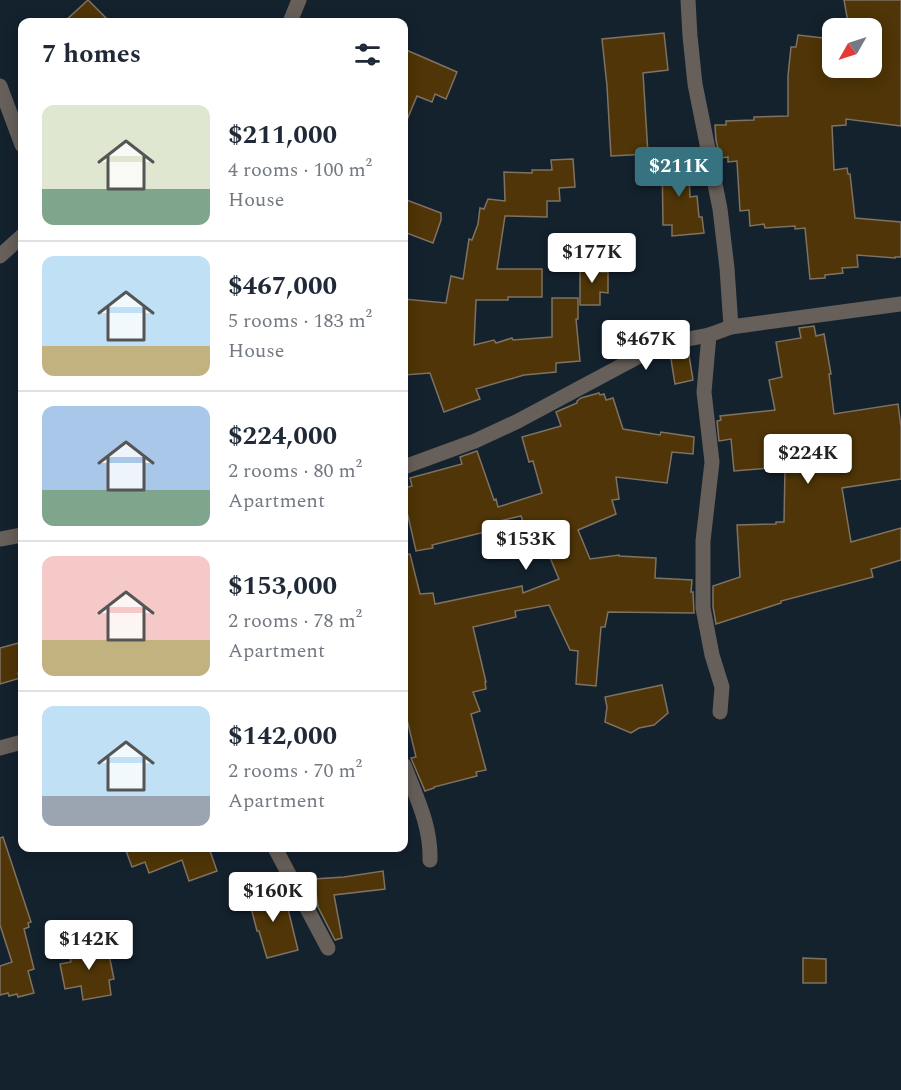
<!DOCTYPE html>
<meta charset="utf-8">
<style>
:root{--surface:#fff;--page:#f2f2f3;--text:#1f2937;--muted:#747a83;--line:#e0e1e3;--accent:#36727f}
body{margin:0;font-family:Spectral,serif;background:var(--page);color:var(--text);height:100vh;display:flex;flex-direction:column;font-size:22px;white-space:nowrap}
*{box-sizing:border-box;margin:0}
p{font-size:20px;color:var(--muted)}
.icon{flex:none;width:33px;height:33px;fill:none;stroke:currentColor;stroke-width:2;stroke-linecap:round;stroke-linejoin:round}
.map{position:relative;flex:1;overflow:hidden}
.sheet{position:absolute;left:18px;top:18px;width:390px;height:834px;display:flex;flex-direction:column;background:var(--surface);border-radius:12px;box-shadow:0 3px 15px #0003}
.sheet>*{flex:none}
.needle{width:39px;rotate:231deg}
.controls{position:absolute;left:822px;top:18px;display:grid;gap:12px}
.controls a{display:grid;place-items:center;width:60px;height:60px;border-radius:12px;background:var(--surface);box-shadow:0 3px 15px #0003;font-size:30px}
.price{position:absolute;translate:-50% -51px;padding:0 14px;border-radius:6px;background:#fff;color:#222;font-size:20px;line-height:39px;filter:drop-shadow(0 2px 3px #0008)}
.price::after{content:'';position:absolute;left:50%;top:36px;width:18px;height:14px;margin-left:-9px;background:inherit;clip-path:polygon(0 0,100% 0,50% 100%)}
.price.current{background:var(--accent);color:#fff}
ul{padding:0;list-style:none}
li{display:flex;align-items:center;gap:18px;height:150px;padding:0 24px}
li+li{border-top:2px solid var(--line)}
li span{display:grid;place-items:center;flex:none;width:168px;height:120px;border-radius:12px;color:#555}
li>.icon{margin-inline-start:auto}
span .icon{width:72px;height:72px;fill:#fffc;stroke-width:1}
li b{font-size:26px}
h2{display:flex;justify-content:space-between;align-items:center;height:72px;padding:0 24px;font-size:26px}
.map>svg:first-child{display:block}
.building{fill:#4f3507;stroke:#7f7261;stroke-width:1.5}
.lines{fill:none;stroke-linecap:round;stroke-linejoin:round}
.street{stroke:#675f59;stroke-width:15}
</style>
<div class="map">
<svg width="901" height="1090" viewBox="0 0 901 1090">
<rect width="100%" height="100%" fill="#14222e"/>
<g class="building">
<path d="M88,0L110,22H64Z"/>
<path d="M844,0H901V126L846,119V125L832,126L834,170L847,168L848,174H850L855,218L901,222V257H895V258L857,255L858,267L842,268L843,273L825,275V278L810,279L805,228L795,229V226L765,228L764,224L750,226L749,210L740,211L737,161L728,162V157L720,158L716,140L715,125H726V121L754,120V117L788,116V76L791,47H796L798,35L832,39V68H872V28H849Z"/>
<path d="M664,33L668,70L643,73L648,154L611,156L607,86L602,39Z"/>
<path d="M404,49L457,72L446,99L435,94L432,102L417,96L404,127Z"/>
<path d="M688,156L690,197L697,196L699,217H702L704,233L672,236V225H663L662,157Z"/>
<path d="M573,159L575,187L559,188L560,201H547V217L505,216L497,269H542V297H508V300H476L474,345L494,340L496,343L512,338L513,340L552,337V298H578V319H576L580,361L556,363V372L524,375L476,389L480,399L444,412L430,373L404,375V299L446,303L451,276L463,279L469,239L472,240L478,224L480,208L484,209L488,199L505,201L504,172L532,173V170H552L551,160Z"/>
<path d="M404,199L441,213V220L433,243L404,232Z"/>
<path d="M580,263H600V272H608V293L600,292V305H580Z"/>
<path d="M814,326L816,336L824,334L831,374H829L834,414L898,404L901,427V479L842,488L851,542L901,528V560L871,569L873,577L781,601V603L716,624L713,607V586L740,577L737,525L776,524V522H784L785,468H781V467L734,471L731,439L719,441L717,421L721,420L720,416L775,410L769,380L782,377L776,342L801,338L799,328Z"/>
<path d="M688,349L693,380L675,384L670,353Z"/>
<path d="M599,393L600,395L604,394L606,400L613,398L623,429L660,435L661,432L694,437L693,454L672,452L667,483L616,477L619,499L612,500L616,514L578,530L590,559L619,555V556L656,558L655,578L692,580L691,592H693L694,613L608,612L605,627H601L596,686L576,684L578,651L570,650L549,605L515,611L516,617L473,627L486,682H485L486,689L473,692L480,711L471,714L486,770L476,772L477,776L434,787V788L425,791L411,758L416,757L404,707V555L410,554L420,594L433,593L435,604L522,586L523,593L559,579L538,529L527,533L521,516L491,523L493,530L432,545L433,548L416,551L408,516L404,517V488L412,486L410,478L462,464L460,457L477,451L494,500L496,499L498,507L542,493L533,461L529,462L522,437L561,426L556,412L577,403V401L581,398Z"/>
<path d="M22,642V671L18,673L20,678L0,684V648Z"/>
<path d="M662,685L668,713L654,725L639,728L631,733L605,722L607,707L605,697Z"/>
<path d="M3,837L31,922L28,923L29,927L24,929L34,969L28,971L34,993L18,997L17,994L9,996L8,993L0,995V966L12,962L0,925V838Z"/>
<path d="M125,848H209L217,871L189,881L182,860L149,873L145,862L132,867Z"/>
<path d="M383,871L385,889L334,895L342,938L335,940L318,907L314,879L344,877Z"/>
<path d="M278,889L283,906L287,905L298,950L267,958L259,931H257L248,896Z"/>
<path d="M107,945L114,979L109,980L111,995L83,1000L81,986L65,989L60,964L71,962L68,949L84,946V949Z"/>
<path d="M803,958L826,959V983H803Z"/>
</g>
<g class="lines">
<g class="street">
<path d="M688,0L690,36L695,84L720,209L727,268L731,327"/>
<path d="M290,22L299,0"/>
<path d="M0,86L22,145"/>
<path d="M0,256L22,236"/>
<path d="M709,335L704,392L712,462L703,541V608L712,655L722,687L720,712"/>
<path d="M404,467L475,441L518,421L662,344L709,335L731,327L901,304"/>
<path d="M0,539L22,535"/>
<path d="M0,748L22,742"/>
<path d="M404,765C416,797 431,825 430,860"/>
<path d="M275,848L328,948"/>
</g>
</g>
</svg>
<div class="controls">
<a><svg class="needle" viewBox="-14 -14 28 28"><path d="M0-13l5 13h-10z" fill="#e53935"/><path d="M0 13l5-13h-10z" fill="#747a83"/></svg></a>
</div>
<b class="price current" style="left:679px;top:198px">$211K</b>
<b class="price" style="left:592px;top:284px">$177K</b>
<b class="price" style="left:646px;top:371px">$467K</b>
<b class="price" style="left:808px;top:485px">$224K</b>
<b class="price" style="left:526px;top:571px">$153K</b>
<b class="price" style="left:273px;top:923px">$160K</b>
<b class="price" style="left:89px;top:971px">$142K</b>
<section class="sheet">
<h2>7 homes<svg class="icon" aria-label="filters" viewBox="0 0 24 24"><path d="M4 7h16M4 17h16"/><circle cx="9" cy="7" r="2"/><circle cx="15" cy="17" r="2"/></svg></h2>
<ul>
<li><span style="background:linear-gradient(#dfe7d0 70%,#7fa58c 0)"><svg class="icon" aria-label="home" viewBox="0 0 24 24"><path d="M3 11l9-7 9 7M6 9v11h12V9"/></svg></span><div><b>$211,000</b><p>4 rooms · 100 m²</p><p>House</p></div></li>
<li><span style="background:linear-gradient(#bfe0f5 75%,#c2b280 0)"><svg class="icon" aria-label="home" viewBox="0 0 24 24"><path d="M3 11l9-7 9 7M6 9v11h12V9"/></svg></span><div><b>$467,000</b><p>5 rooms · 183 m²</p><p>House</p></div></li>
<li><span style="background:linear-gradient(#a9c7e8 70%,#7fa58c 0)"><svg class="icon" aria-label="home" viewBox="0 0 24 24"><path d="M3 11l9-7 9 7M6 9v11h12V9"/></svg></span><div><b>$224,000</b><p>2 rooms · 80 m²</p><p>Apartment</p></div></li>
<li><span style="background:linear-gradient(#f6c9c9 70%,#c2b280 0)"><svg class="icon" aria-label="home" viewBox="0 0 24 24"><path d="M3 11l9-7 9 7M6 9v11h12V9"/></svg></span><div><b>$153,000</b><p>2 rooms · 78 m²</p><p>Apartment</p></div></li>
<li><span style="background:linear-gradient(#bfe0f5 75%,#9aa5b1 0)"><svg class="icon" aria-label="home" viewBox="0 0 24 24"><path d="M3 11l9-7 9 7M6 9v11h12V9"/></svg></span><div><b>$142,000</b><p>2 rooms · 70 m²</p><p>Apartment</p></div></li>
</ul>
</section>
</div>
